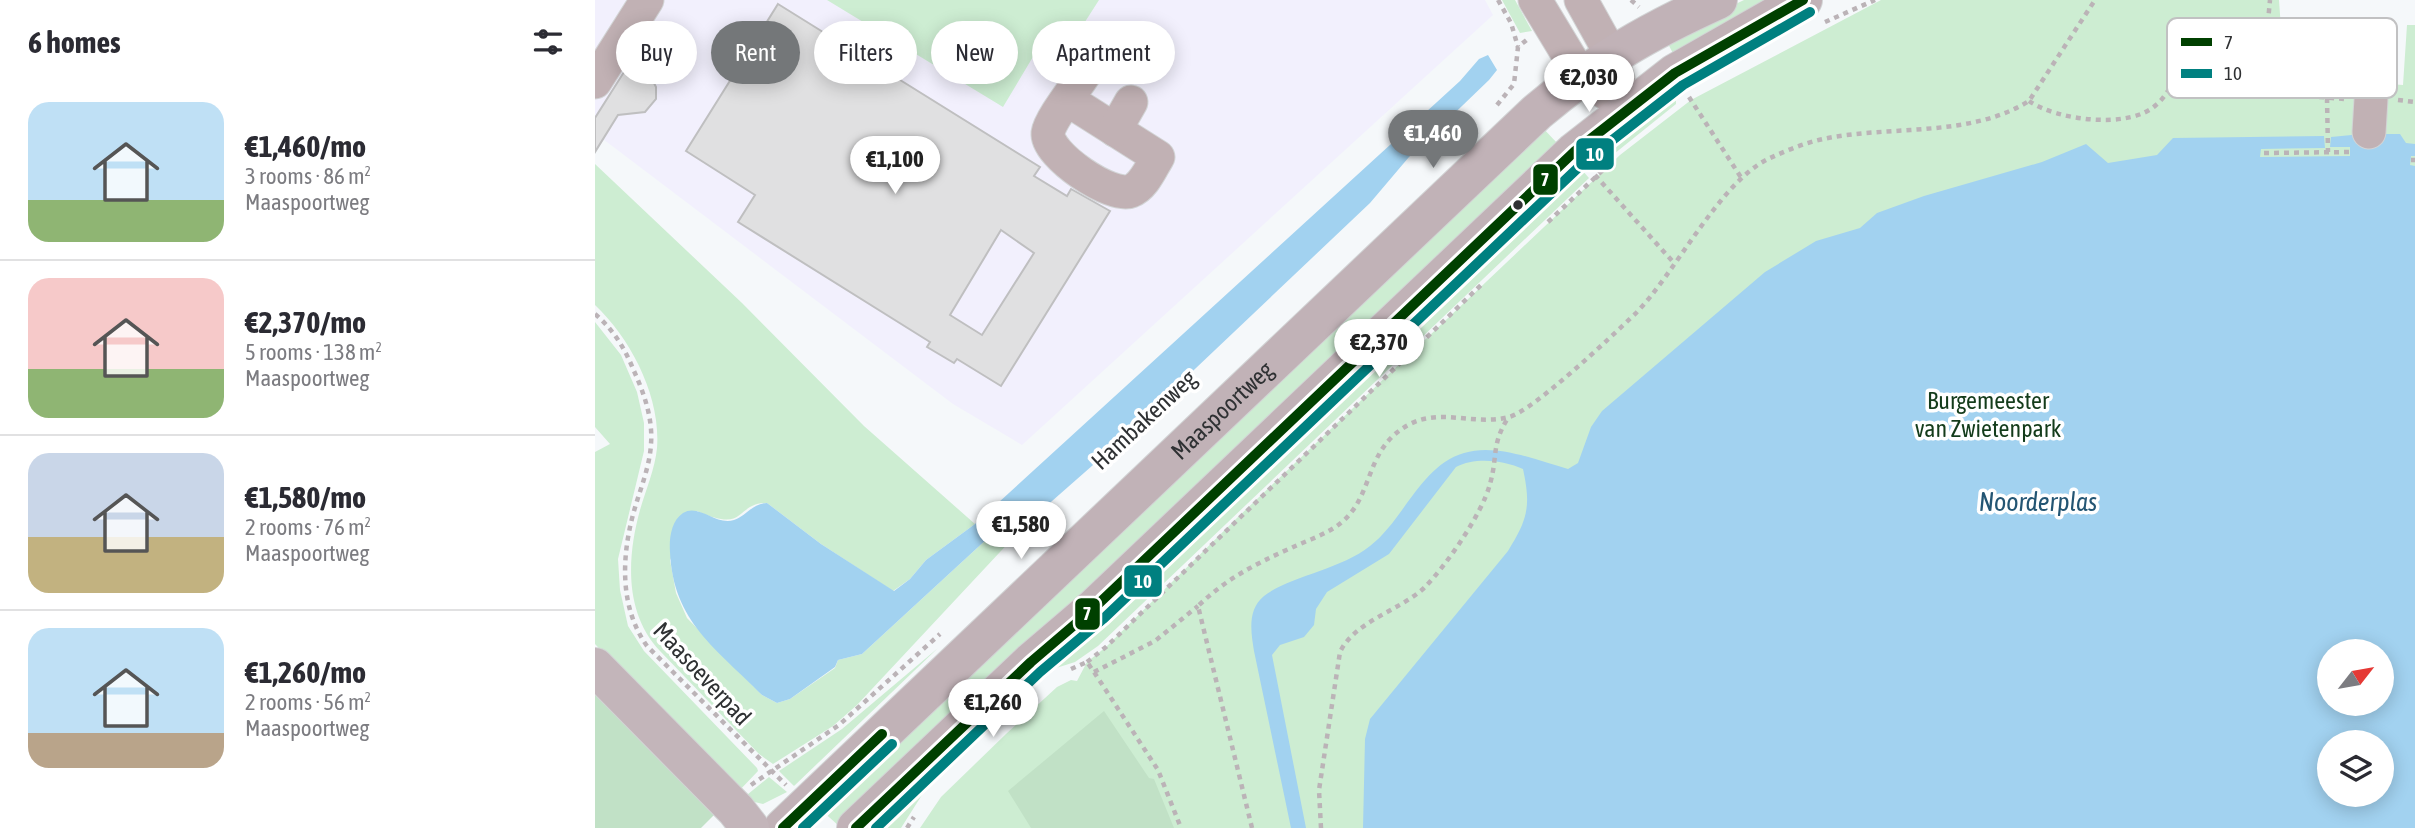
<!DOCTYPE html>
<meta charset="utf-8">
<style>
:root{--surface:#fff;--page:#f2f2f3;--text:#2b2b33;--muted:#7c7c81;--line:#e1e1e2;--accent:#747779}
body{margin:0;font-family:"Asap Condensed",sans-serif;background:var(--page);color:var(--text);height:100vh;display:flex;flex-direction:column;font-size:26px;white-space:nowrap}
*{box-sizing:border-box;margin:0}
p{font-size:23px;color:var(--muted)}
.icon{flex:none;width:38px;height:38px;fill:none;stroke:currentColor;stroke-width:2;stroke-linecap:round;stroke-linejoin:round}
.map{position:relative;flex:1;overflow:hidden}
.details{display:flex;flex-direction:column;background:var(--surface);width:595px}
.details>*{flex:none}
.top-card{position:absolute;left:21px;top:21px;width:665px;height:63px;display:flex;gap:14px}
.needle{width:46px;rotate:59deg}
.buttons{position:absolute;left:1722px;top:639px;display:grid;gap:14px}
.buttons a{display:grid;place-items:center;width:77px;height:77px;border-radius:50%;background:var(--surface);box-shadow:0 4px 18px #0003;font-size:35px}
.price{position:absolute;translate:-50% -60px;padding:0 16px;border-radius:24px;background:#fff;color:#222;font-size:23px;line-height:46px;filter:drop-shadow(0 2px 4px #0008)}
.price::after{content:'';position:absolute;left:50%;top:42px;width:21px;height:16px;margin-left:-10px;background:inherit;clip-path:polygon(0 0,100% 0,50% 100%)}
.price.active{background:var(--accent);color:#fff}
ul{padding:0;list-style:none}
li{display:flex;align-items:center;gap:21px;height:175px;padding:0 28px}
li+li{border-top:2px solid var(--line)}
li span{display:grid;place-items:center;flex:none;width:196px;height:140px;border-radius:21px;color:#555}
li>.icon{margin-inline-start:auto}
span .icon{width:84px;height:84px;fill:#fffc;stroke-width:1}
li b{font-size:30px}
h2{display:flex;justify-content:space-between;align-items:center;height:84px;padding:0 28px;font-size:30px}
.pill{padding:0 24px;border-radius:32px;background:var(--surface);box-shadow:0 4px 18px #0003;font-size:24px;line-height:63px}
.pill.active{background:var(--accent);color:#fff}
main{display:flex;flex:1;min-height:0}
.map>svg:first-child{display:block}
.industrial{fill:#f2f0fd}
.green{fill:#cdedd2;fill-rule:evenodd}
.forest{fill:#c1e1c6}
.water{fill:#a2d2f0;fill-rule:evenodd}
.building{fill:#e0e0e1;stroke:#bfbfc0;stroke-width:2;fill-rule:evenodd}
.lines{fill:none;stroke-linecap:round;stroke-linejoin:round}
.minor-casing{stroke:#d2d4d5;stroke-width:35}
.major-casing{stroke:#d2d4d5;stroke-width:40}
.highway-casing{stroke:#d2d4d5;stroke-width:40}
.path{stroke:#bbb3b7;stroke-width:4.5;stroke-dasharray:5 5;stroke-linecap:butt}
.minor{stroke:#c1b1b4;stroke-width:33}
.major{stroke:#c1b2b7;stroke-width:38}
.highway{stroke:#c3b5ba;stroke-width:38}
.bus-1-casing{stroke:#fff;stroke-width:16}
.bus-2-casing{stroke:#fff;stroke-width:16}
.bus-1{stroke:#004000;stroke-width:10}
.bus-2{stroke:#008080;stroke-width:10}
.bus-dot{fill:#2f3133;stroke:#fff;stroke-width:2.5}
.labels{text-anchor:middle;stroke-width:7;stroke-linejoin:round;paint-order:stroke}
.park-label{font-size:24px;fill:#143c1b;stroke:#fff}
.street-label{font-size:24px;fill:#2f3133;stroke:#fff}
.water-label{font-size:26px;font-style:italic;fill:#235573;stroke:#fff}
.key{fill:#fff;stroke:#c1c1c2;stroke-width:2}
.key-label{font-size:19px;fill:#2f3133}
.line-badge{stroke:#fff;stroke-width:2.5}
.badge-label{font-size:19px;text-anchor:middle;font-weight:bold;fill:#fff}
</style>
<main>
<section class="details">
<h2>6 homes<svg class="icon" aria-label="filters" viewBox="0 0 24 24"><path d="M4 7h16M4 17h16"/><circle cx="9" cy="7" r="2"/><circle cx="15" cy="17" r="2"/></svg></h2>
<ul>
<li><span style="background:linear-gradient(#bfe0f5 70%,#8fb573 0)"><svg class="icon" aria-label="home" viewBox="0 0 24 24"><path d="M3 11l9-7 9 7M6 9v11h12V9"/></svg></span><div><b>€1,460/mo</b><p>3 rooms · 86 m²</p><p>Maaspoortweg</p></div></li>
<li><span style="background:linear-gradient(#f6c9c9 65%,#8fb573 0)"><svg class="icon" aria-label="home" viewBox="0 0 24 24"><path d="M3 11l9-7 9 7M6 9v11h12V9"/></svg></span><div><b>€2,370/mo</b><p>5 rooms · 138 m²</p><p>Maaspoortweg</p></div></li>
<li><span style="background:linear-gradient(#c9d6e8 60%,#c2b280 0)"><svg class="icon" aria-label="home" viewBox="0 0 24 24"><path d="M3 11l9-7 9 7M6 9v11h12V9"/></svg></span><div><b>€1,580/mo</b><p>2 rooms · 76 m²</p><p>Maaspoortweg</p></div></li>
<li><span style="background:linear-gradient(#bfe0f5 75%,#b9a48a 0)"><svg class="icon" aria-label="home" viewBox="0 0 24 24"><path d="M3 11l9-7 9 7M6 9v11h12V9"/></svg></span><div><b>€1,260/mo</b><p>2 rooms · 56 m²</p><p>Maaspoortweg</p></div></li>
</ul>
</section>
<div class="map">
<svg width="1820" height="828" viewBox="0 0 1820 828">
<rect width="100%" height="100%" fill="#f5f8fa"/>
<path class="industrial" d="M0,0H890L898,15L427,445L358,404L0,133Z"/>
<g class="green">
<path d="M232,0H504L479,39L457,25L408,107Z"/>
<path d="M907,0H920L937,31L925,33Z"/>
<path d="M1149,0H1191L1083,63L1070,38Z"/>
<path d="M1286,0H1684L1688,57L1715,78L1808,85L1812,25H1820V828H325L346,797L412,733L462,687L476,680L482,681L492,662L511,647L643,517L1025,155L1096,100ZM1734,651H1787V704H1734ZM1734,742H1787V794H1734Z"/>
<path d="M1081,92V104L1004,166L997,160Z"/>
<path d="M946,126L963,144L244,826L225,809Z"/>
<path d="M980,162L994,178L503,646L480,662L455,670L449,664L478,654L658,483Z"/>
<path d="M0,164L147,303L269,426L380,524L331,560L315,579L298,591L226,544L172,503C139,503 153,534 102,511L75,560L81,593L92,618L167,695L182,703L195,699L240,668L243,660L267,654L393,538L432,523L262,705L238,726L178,764L164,754L65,651C29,613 32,557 45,510C51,489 60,469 62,448C66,397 36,339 0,305Z"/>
<path d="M0,322L26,355L42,392L49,423V451L23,559L25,590L33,626L49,651L162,768L163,771L141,794L0,644V452L15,444L0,427Z"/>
<path d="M343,648L199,786L184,771L247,729Z"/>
<path d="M404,709L405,718L332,787L306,828H277Z"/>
<path d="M174,777L192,792L168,804L147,799Z"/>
</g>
<g class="forest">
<path d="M0,685L123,811L106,828H0Z"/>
<path d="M509,711L554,778L559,779L579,828H436L413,791Z"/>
</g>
<g class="water">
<path d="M893,55L902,70L894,80L814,157L775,203L506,458L432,523L393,538L267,654L243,660L240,667L195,699L182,703L167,695C122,649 78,622 75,552C74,539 76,521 88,513C104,503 121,526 139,520C151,516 158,503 172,503L226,544L299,591L315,579L331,560L380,524L865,81L884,59Z"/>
<path d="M1767,134H1805L1811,143L1820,144V156H1816L1815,165L1820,166V828H768L770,739L775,719L913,551C933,519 936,506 928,469C908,460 880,457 861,467L794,554L732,592L721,609L719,625L709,637L685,645L677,655L711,828H696L659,651C656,632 652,610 669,596C695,576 745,570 775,546C809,520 825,466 869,453C901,443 941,460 973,469L983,463L996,427L1007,411L1170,272L1221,241L1265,228L1282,213L1329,196L1447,162L1491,144L1513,163L1562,155L1578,138L1729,136L1730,148L1666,149L1665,157L1755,156V147H1735L1736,137ZM1734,651H1787V704H1734ZM1734,742H1787V794H1734Z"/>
</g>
<g class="building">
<path d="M183,4L445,167L439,176L472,196L476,189L515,211L406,386L362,359L359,363L332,347L335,342L143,222L160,195L91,151ZM406,230L439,253L387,335L355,315Z"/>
<path d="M34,70L46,71L56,77L61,87V99L50,112L23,115L0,152V118L29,72Z"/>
</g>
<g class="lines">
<g class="minor-casing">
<g id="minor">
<path d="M940,0L986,76L1033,108"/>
<path d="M986,0L1016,54L1023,79"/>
<path d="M0,82L52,0"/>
<path d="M473,100L563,157C556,168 549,186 536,191C517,199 451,155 453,133C455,119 482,86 490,73"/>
<path d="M520,130L536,102"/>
<path d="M1774,132L1776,99"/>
</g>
</g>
<g class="major-casing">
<g id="major">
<path id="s1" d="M188,828L942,112C1004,60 1050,33 1123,0"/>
<path d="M261,828L436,662L498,609L979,152L1080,73L1208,0"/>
</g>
</g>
<g class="highway-casing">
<path id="highway" d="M0,667L141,810L155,828"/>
</g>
<g class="path">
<path d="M903,0L916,23L923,47"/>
<path d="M1036,0L1044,7"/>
<path d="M1230,22L1280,0"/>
<path d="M1670,53L1675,0"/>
<path d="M1777,73V56"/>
<path d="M1094,97L1147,179"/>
<path d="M1732,98L1733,152"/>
<path d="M1803,100L1820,102"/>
<path d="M1434,101C1461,120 1534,130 1561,105C1576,93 1581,69 1601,62C1621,55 1648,55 1670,53L1672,65L1701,95L1749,99"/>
<path d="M902,105L919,84L923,47L934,38"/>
<path d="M1669,153L1755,152"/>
<path d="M1816,160H1820"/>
<path d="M1000,175L1079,263"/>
<path d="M953,222L1008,170"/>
<path d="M0,314C19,330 30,349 39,371C49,393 58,419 56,444C55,463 48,482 42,501C27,548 22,604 52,646L191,785"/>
<path d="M492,662L511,647L886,285"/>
<path d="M476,669L492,662L499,672L563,770L586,828"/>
<path d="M499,672L560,641L603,606"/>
<path d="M156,785L244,725L345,634"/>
<path d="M312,828L319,817"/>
<path d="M657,828L603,606C631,579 660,564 696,548C713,540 733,534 747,522C780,494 769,448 815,424C846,408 881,426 914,417C938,411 1018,335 1040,314C1080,274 1124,183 1173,159C1190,151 1209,143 1228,139C1294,125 1375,138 1434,101L1500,0"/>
<path d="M726,828L724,790L745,652C760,621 804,611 829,588C851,566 887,514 895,484C903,456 896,445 913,418"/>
</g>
<use href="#minor" class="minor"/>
<use href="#major" class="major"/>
<use href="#highway" class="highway"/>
<g class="bus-1-casing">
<g id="bus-1">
<path d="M188,828L287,734"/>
<path d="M261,828L436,662L498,609L979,152L1080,73L1208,0"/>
</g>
</g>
<g class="bus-2-casing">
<g id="bus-2">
<path d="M208,828L297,744"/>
<path d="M281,828L445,672L508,619L988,163L1088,85L1215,12"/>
</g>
</g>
<use href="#bus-1" class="bus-1"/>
<use href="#bus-2" class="bus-2"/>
</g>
<circle class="bus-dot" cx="923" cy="205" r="6"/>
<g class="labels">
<g class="park-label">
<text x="1393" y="409">Burgemeester<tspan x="1393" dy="28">van Zwietenpark</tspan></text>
</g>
<g class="street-label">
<text dy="8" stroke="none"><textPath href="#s1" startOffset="606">Maaspoortweg</textPath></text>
<text transform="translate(549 420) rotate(-43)" y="8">Hambakenweg</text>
<text transform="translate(107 674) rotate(47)" y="8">Maasoeverpad</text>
</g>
<g class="water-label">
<text x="1443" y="511">Noorderplas</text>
</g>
</g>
<rect x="1572" y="18" width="230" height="80" rx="10" class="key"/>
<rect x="1586" y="38" width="31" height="8" fill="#004000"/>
<rect x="1586" y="69" width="31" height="9" fill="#008080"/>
<g class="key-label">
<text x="1629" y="49">7</text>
<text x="1629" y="80">10</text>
</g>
<g class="line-badge">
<rect x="980" y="137" width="40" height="34" rx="7" fill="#008080"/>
<rect x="937" y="163" width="27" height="33" rx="7" fill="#004000"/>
<rect x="528" y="564" width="40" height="34" rx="7" fill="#008080"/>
<rect x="479" y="597" width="27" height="34" rx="7" fill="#004000"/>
</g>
<g class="badge-label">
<text x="1000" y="161">10</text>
<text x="950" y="186">7</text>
<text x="548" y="588">10</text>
<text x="492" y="620">7</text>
</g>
</svg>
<div class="buttons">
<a><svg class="needle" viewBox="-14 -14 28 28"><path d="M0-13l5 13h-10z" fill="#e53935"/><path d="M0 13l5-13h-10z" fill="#7c7c81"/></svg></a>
<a><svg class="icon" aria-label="layers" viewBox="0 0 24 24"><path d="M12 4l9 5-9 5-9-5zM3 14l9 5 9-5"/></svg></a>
</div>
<b class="price" style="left:994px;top:114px">€2,030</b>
<b class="price active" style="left:838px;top:170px">€1,460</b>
<b class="price" style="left:300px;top:196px">€1,100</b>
<b class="price" style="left:784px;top:379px">€2,370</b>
<b class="price" style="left:426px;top:561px">€1,580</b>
<b class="price" style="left:398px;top:739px">€1,260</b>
<div class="top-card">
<a class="pill">Buy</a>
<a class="pill active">Rent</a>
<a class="pill">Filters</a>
<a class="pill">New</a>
<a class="pill">Apartment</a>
</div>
</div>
</main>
